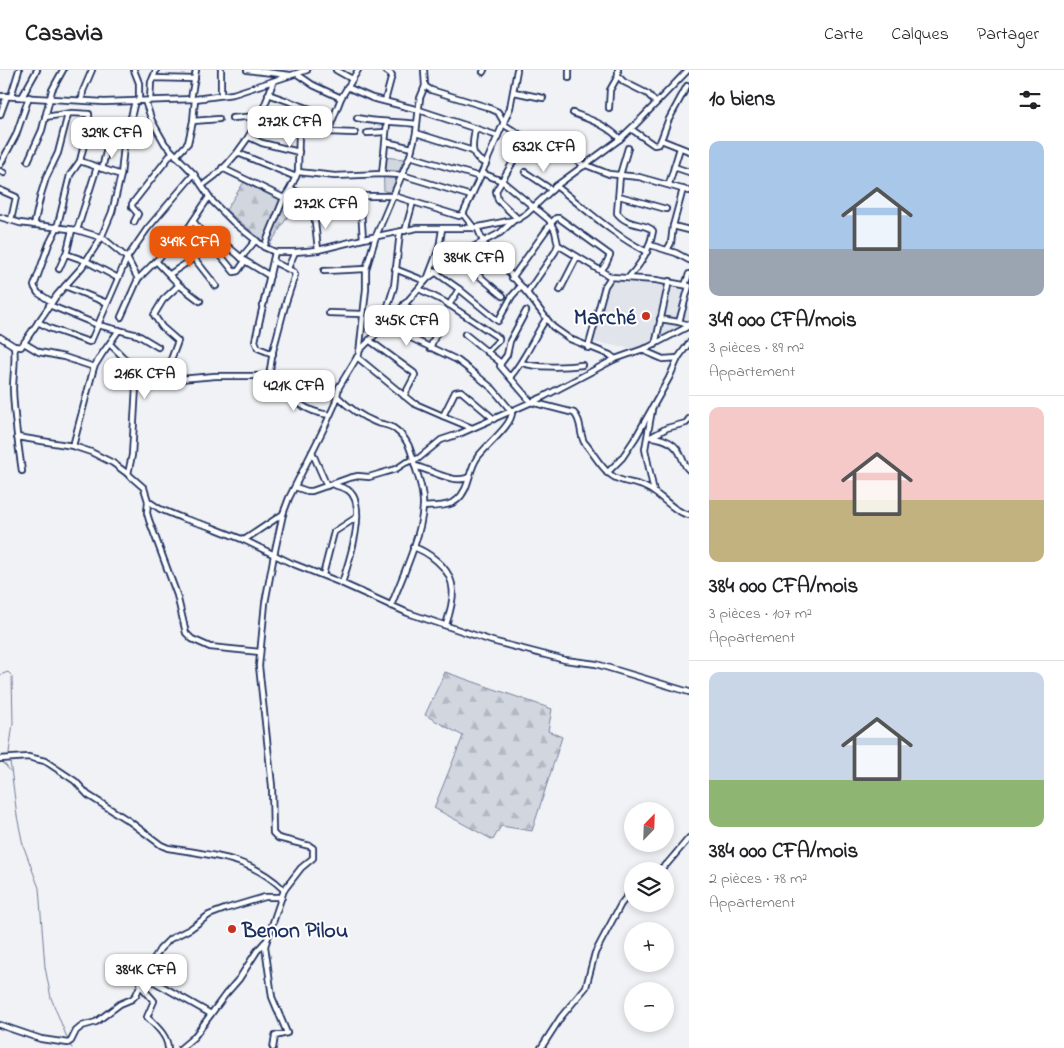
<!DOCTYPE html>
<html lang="fr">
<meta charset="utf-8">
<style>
:root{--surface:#fff;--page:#f2f2f2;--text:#202124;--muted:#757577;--line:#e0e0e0;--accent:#ea580c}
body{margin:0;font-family:"Indie Flower",sans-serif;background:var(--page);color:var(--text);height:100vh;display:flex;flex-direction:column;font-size:19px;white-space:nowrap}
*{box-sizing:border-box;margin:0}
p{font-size:16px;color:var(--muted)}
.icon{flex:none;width:28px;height:28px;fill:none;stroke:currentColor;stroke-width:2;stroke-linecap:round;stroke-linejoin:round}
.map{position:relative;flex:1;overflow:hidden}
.panel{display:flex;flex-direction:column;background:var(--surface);width:375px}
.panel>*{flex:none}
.needle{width:32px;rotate:23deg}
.buttons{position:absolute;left:624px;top:732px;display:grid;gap:10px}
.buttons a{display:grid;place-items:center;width:50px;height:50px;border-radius:50%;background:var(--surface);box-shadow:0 2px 8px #0003;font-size:25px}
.price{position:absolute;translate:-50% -42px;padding:0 11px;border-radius:10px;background:#fff;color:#222;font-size:16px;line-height:32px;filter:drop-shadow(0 1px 2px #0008)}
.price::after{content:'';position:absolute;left:50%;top:30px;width:15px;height:11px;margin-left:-8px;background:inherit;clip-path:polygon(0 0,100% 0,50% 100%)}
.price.selected{background:var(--accent);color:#fff}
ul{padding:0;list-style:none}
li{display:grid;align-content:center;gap:10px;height:265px;padding:0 20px}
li+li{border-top:1px solid var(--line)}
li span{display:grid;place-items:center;height:155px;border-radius:10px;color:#555}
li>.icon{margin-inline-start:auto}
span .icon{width:90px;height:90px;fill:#fffc;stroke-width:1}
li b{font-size:21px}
h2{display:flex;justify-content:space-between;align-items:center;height:60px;padding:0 20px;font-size:21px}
header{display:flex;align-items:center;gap:30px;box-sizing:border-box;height:70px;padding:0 25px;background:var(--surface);border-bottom:1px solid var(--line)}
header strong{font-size:24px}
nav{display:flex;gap:28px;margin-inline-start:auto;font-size:18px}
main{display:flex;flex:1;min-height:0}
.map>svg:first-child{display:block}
.built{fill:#e1e4ea}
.forest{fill:url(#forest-firs);stroke:#76829e}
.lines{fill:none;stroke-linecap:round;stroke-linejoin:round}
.stream{stroke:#707c9a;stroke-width:1}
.minor-casing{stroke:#1b2f5e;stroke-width:8}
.minor{stroke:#fff;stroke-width:4.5}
.poi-dot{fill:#c8321e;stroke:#fff;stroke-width:2}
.labels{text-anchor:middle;stroke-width:4;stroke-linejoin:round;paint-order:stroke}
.poi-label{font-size:22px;font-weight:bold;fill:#1b2f5e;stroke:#fff;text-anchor:end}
</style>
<header>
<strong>Casavia</strong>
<nav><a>Carte</a><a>Calques</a><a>Partager</a></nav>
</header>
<main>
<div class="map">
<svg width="689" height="978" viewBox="0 0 689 978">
<defs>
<pattern id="forest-firs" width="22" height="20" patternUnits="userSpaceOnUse" patternTransform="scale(1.25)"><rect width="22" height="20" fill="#d2d6df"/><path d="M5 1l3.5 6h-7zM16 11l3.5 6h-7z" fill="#b4b8c2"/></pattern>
</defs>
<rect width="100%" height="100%" fill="#f1f2f5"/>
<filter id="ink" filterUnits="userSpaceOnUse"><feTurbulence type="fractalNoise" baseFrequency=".02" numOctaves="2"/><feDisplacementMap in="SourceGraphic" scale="10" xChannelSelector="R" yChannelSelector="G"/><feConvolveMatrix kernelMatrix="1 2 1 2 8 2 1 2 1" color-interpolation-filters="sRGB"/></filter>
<g filter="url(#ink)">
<path class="built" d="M609,204L689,219V256L641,280L593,272Z"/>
<g class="forest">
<path d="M383,87L404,89L391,122L384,121Z"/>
<path d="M244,112L295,135L269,176L226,140Z"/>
<path d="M445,602L552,639L548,661L562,667L532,761L501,756L493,770L434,738L463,666L425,645Z"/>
</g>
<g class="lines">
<g class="stream">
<path d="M0,605L8,602L12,606L13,653L9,683L17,746L23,775L39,818L45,897L51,928L68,970"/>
<path d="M2,691L10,701"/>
<path d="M69,973L72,978"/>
</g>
<g class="minor-casing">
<g id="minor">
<path d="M134,0L139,13V31"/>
<path d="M221,0V25"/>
<path d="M247,0L290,5"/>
<path d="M336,0L352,9"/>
<path d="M385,0L392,5L385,31"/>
<path d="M424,0L425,16L431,20L487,37L498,42L506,56L530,71L564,82L577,90L584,96"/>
<path d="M483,2L484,0"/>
<path d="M297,4L313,15L341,28"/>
<path d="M618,6L624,12L648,24L656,33"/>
<path d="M153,8L156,0"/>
<path d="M569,8V0"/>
<path d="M347,17L372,28L419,40L498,66"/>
<path d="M514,22L543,28"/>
<path d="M268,24L333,47"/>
<path d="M0,26L104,32L195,29L233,24L307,0"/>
<path d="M11,26L19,0"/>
<path d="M22,27L37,0"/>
<path d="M191,29L196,0"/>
<path d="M195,29L193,51L219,49"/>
<path d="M82,30L83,21L92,0"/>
<path d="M150,30L151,12L153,8L195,9"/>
<path d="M145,31L152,51L165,74L194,104L213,132L233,152L264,177L275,182H295L318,180L363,169L417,158H474L518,149L526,144L556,116L620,69L638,52L688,0"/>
<path d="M609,38L610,20L618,6V0"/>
<path d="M260,43L297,59L299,61L298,102L290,119L284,128L264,177"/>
<path d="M573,43C591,50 607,55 620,69"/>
<path d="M0,45L7,26"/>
<path d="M45,47L72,43L89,44V54L80,91L121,105"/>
<path d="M232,48L258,46"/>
<path d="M357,48C378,53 397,51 417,54"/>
<path d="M475,58C473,76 468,85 486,94"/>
<path d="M631,59L654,75L659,74L661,70L689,81"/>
<path d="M299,61L355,63"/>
<path d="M328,62L341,28L358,0"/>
<path d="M367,63L386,62"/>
<path d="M416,63L473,81"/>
<path d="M249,67L262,73L299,82"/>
<path d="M661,70L668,51L687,16"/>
<path d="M386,72L412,78"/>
<path d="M628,78L620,105L617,143C629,158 646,152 653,161C650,179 641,194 629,207"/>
<path d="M238,83L296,107"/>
<path d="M176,86L188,73L193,51"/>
<path d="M410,86L480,107L510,38L517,0"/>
<path d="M28,91L42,60L52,20L63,0"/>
<path d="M0,95L16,65L29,27"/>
<path d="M586,95L609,104L639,107L689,121"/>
<path d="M674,97L689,102"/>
<path d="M222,98L284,128"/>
<path d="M102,99L113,52L131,53"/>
<path d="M0,101L4,103"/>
<path d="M298,102L335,106L382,104L402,105L471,126"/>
<path d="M525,102L552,120"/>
<path d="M482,103L502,111L549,150L555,161L558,175L555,182L527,223"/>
<path d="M382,104L387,53"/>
<path d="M669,114L680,78"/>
<path d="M203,115C238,91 261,52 273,12"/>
<path d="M556,116C586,139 613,165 647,182"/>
<path d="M290,119L309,126H394L459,146L463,144L480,107"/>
<path d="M0,120L16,127L11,150"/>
<path d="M360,125L363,169"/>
<path d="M619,126L666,139"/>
<path d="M314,142L318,180"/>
<path d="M463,144L474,158"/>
<path d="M0,147L20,153L77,160L103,168L127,188L138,209L121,247"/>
<path d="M518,149L498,130L496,121L517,85L530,71"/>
<path d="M193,151L234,202L238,201L245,191"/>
<path d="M134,152L138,144L132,137V134L172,83"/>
<path d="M34,155L41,124L46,108L58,83L68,44"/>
<path d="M673,156L689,160"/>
<path d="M477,157L484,174L527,223L553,257L570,269L610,285L615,289"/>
<path d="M77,160L97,97"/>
<path d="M405,161L413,132"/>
<path d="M400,162L394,217L387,239L389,251L411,268L457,290L470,300L493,319L512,342C512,356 486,375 477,388C468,401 470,419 457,430C448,437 434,436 423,437"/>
<path d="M179,169L216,216"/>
<path d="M224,173L245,191L270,206"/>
<path d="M558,175L611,207"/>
<path d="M650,175L676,183L689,190"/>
<path d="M667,180L671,173L673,156L683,119"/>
<path d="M66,184L86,191L118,208"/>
<path d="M241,188L256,170"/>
<path d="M458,188L503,226"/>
<path d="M156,191L179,215L200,231"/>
<path d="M288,198L295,182"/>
<path d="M59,199L67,181L72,160"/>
<path d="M395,199L425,211"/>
<path d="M324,201L366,199"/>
<path d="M435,202L459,219L498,251L512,226L521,216"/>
<path d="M170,204L194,188"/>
<path d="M428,207L439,178L442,159"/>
<path d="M512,208L552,152L556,148H559L610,185L606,194L601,201"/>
<path d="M138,209L187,160L209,127"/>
<path d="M685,215L689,204"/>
<path d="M65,216L107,233"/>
<path d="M419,219L445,232L499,268V270L487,282"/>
<path d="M560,220L577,187"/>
<path d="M52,232L38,223L34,216L49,174L57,158L70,105L80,91"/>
<path d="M404,234L415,243L439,257L430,278"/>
<path d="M49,235L98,255L138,265L158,277"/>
<path d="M449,235L459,219"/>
<path d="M526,241L510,271L507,285L501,293L500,296L531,332L574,343C582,351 579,362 584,372C593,382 600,397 611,405C622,414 635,411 647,418C662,425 672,441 689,445"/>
<path d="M329,243L362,244"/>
<path d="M660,249L679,252"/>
<path d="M38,252L49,258L89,272L91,271L127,188L147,159L194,104"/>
<path d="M465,264L501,293"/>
<path d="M0,267L14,276L21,277L57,225L82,197L101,168L112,142L121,105L124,76L135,31"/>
<path d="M369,270L414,303L415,305L404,326"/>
<path d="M24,273L39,282L64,287L94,297"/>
<path d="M110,274L124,288L136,296L137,299L132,385L128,404"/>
<path d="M655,275L669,211"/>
<path d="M14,276C16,291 13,305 13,319C14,347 18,374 22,401"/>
<path d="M588,278L605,216L611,207L656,210L689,216L679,252L689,255"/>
<path d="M642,280L663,289L678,288"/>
<path d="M359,281L397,243L428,208L471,178L500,163L513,151"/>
<path d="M273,284L258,278L255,271L275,182"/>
<path d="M357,287L413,333L443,346"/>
<path d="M522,293C536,298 567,297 582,295"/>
<path d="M269,306L279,309C291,330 305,342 330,345"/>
<path d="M159,307L169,310L215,306H269L273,281L286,232L295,205L294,202L274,192"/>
<path d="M510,307C526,289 533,268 546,249"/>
<path d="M169,310V295L178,271L162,257L154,245L163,230L179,215"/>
<path d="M337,326C348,337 360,346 375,352C382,355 390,354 396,360C409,370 411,381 415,396C419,409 424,423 423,437C421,468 402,507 391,536"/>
<path d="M652,340L645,379L654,422"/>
<path d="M472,358L443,346L455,322L461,321L494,349"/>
<path d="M17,367L73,376L91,382L113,393L128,404L144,418L148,431L160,439L182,448L211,457L244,470L291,493L339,512L408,543L492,571L565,590L596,594L689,622"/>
<path d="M651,367C663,368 676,373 681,386C684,391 684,396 689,400"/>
<path d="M651,367L667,358L686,353L689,349"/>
<path d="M73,376L94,297L102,284L119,260"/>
<path d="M312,382L327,416"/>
<path d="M415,396C431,400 455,415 469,407"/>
<path d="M607,403L622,388L636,367L669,308L678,288L689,273"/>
<path d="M333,414C338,417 343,417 348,420C369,434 348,495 342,513"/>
<path d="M295,417L307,421H312L349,408L358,406L369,407L396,399L405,393L419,388L441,370L459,364L543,327L615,289L649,277L689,256"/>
<path d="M148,431L147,443L149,450L177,525L186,563L192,569L210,577L260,582"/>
<path d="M244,470L283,444"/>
<path d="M413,477C423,480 429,484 437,491C459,510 454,530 446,555"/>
<path d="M323,505L334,462L357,447"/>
<path d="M0,689L28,687L45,691L75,711L88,725L129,751L161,775L168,778C211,785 251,787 284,820L265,876L272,927L287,963L275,966L273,978"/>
<path d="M657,801L667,794L689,768"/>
<path d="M284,820L301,798L313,788V778L310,776L278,768L273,763L272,716L259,596L265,533L274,485L283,444L289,428L326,354L335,334L339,317L359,284L366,219V199L376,166L410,86L416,63L420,28L425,16"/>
<path d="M144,906L211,944"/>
<path d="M140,915L154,931L147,947C156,956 167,965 168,978"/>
<path d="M0,955L41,969L68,973L71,971L76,961L82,956L96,952L120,934L132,929L136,925L147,900L160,879L170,869L190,859L209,845L225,839L265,827H282"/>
<path d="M181,978L194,967L203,955L225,925L239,909L257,881L265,872"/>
<path d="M541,978L561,947L586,917L595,883L621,834L632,820"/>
</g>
</g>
<use href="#minor" class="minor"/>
</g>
</g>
<g class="poi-dot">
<circle cx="646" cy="246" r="5"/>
<circle cx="232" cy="859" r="5"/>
</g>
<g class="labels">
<g class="poi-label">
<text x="636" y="254">Marché</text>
<text x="242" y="867" text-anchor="start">Benon Pilou</text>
</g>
</g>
</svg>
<div class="buttons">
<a><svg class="needle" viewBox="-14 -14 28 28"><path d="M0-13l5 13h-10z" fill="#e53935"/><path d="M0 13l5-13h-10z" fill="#757577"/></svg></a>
<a><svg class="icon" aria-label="layers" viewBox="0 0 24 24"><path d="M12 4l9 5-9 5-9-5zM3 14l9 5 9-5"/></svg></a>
<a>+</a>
<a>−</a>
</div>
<b class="price" style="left:290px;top:78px">272K CFA</b>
<b class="price" style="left:112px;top:89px">329K CFA</b>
<b class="price" style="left:544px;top:103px">632K CFA</b>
<b class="price" style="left:326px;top:160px">272K CFA</b>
<b class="price selected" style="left:190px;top:198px">349K CFA</b>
<b class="price" style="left:474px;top:214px">384K CFA</b>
<b class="price" style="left:407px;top:277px">345K CFA</b>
<b class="price" style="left:145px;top:330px">216K CFA</b>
<b class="price" style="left:294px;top:342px">421K CFA</b>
<b class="price" style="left:146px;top:926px">384K CFA</b>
</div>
<section class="panel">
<h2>10 biens<svg class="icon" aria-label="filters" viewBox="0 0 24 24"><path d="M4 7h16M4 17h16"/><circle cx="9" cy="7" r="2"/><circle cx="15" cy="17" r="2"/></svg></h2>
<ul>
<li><span style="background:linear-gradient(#a9c7e8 70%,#9aa5b1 0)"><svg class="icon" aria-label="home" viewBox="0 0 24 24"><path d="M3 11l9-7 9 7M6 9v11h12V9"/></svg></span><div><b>349 000 CFA/mois</b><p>3 pièces · 89 m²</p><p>Appartement</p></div></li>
<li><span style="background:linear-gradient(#f6c9c9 60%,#c2b280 0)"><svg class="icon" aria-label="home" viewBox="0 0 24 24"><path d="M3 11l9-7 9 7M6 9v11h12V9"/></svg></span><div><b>384 000 CFA/mois</b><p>3 pièces · 107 m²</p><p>Appartement</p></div></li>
<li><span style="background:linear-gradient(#c9d6e8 70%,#8fb573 0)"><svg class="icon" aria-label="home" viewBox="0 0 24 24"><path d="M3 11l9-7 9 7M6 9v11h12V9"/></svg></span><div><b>384 000 CFA/mois</b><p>2 pièces · 78 m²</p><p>Appartement</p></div></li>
</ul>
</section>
</main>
